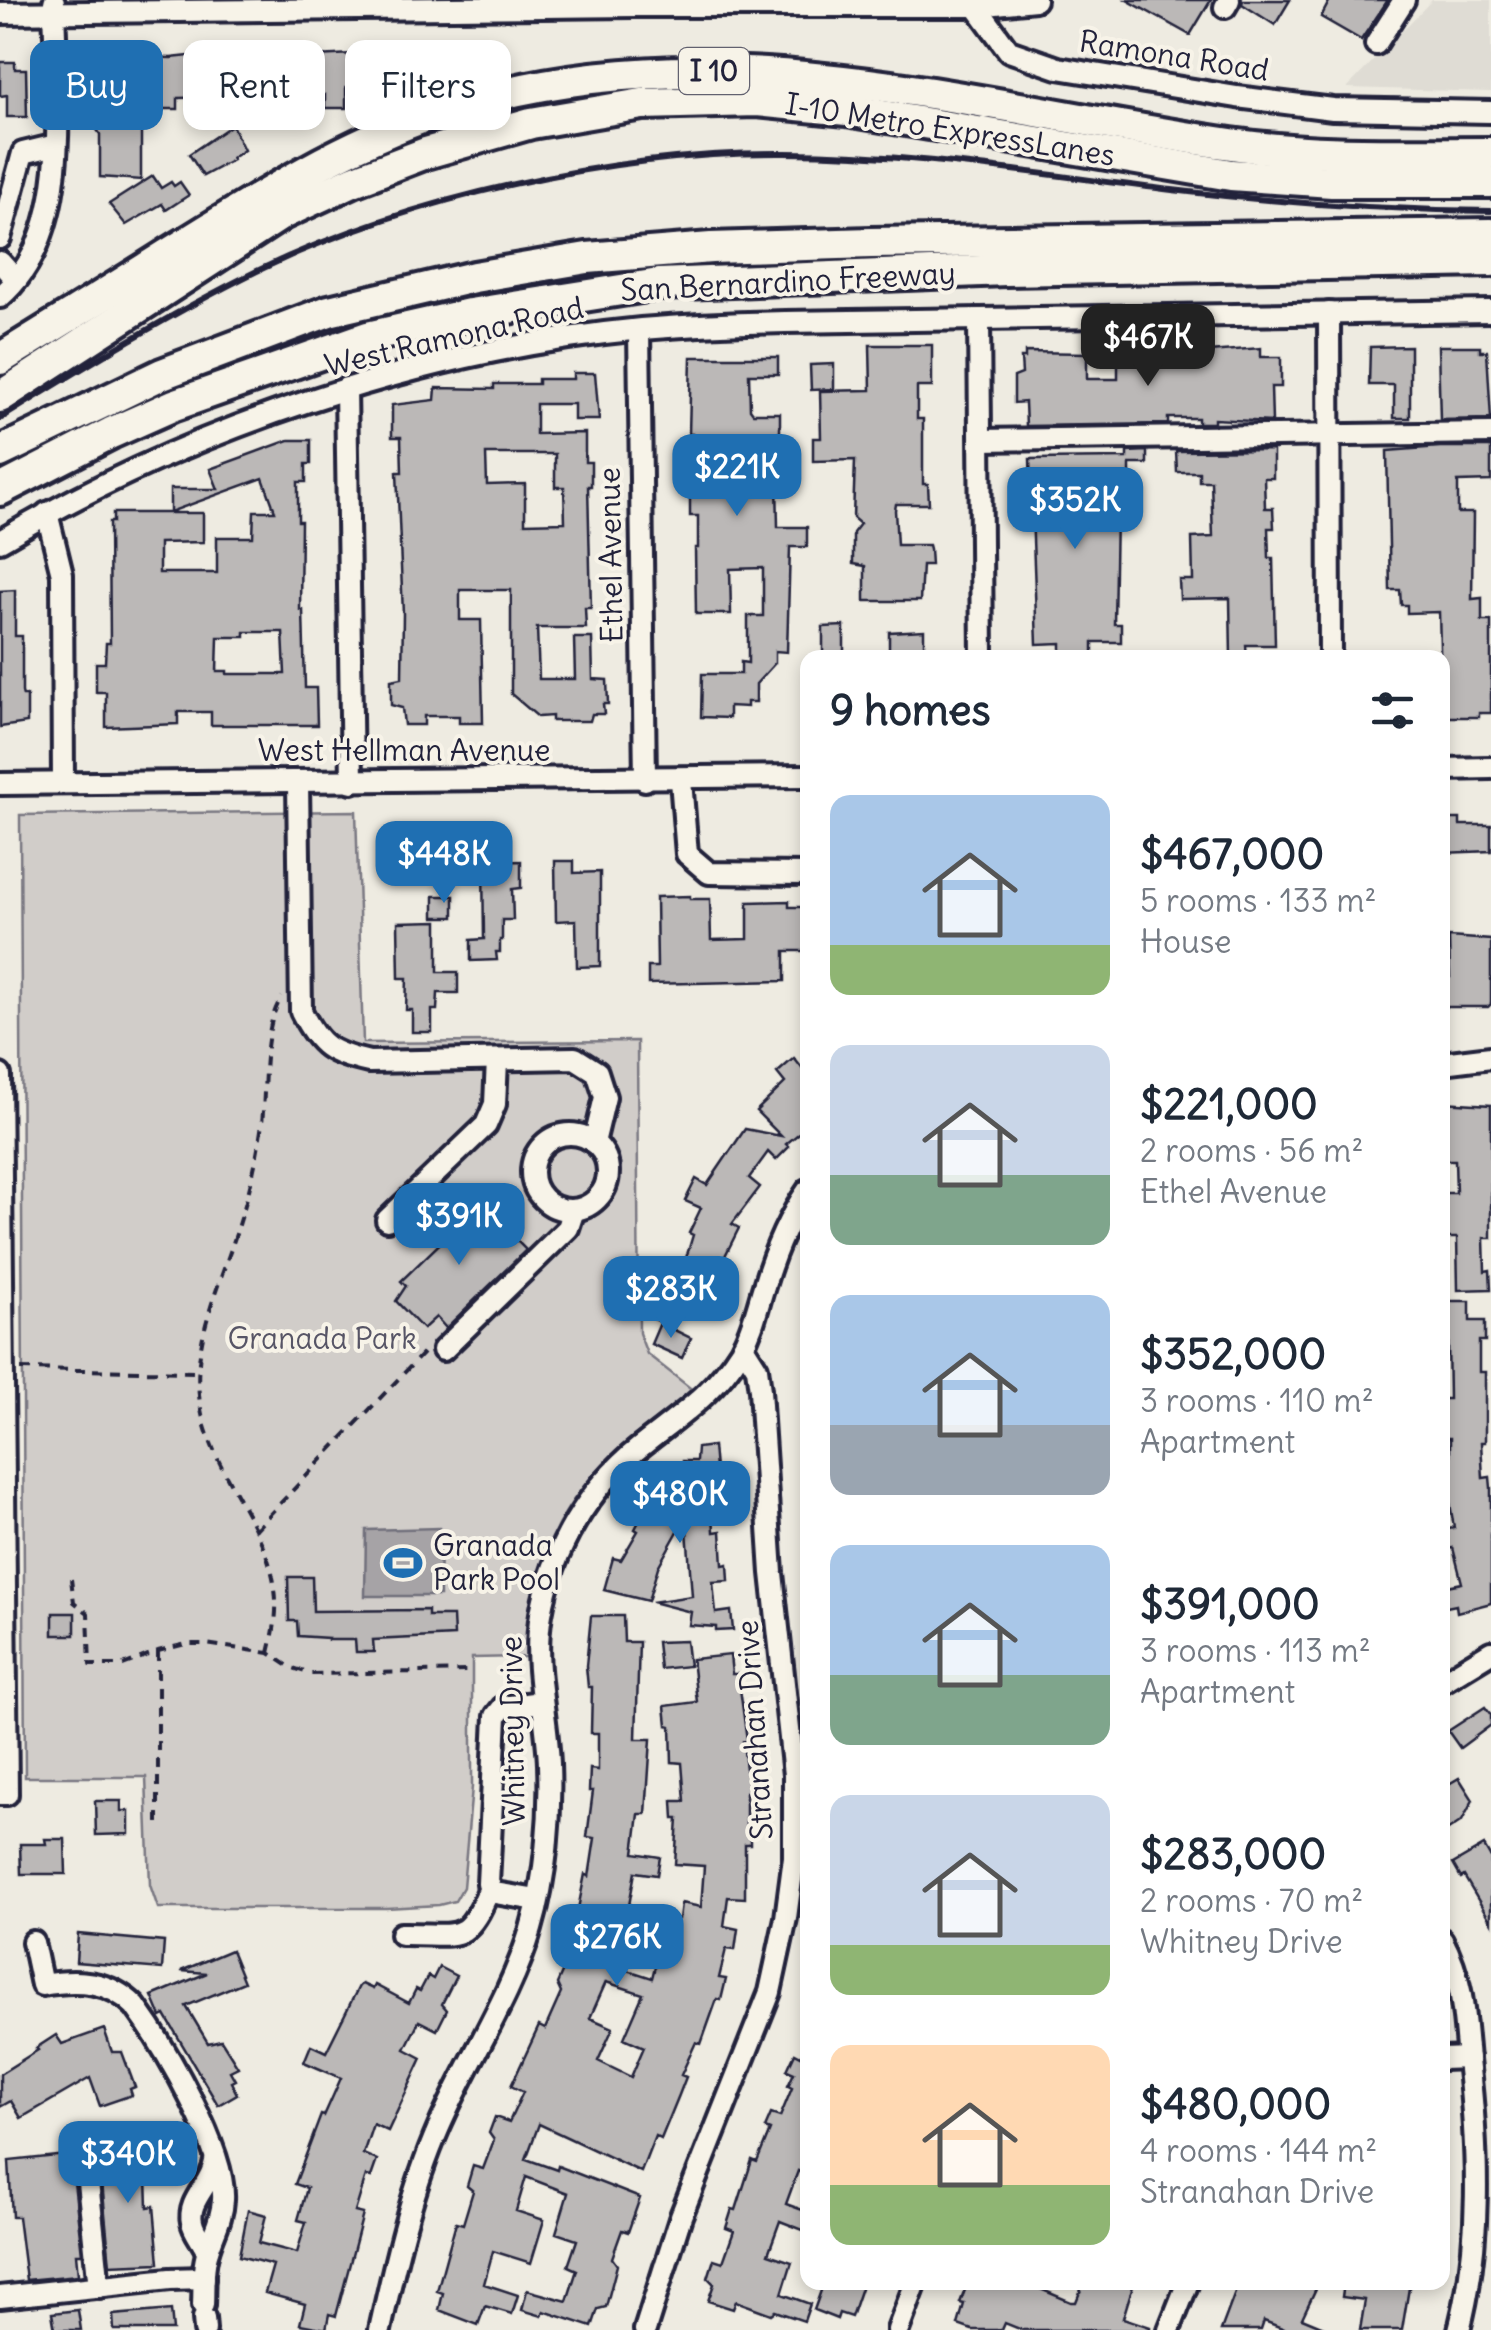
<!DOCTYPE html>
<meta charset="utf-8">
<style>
:root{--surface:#fff;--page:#f2f2f3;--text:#1f2937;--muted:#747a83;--accent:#1f6fb2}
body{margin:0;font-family:Delius,sans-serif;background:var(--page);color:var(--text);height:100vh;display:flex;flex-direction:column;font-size:38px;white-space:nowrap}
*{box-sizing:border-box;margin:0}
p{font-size:32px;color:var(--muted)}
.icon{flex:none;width:55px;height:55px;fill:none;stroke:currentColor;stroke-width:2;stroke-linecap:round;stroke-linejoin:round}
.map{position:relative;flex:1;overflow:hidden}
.sheet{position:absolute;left:800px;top:650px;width:650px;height:1640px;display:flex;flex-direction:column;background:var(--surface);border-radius:20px;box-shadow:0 5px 15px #0003}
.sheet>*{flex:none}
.guide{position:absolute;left:30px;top:40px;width:620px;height:90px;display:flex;gap:20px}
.price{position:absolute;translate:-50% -85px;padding:0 22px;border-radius:20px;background:var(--accent);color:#fff;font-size:32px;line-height:65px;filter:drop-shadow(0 2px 5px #0008)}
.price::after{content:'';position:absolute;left:50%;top:60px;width:30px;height:22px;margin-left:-15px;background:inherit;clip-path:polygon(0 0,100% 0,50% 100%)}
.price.selected{background:#222;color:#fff}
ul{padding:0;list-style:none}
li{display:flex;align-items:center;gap:30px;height:250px;padding:0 30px}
li span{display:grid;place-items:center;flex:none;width:280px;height:200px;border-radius:20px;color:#555}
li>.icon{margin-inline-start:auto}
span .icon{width:120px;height:120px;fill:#fffc;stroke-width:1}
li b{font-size:42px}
h2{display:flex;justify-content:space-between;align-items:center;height:120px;padding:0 30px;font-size:42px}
.pill{padding:0 35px;border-radius:20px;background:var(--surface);box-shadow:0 5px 15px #0003;font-size:35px;line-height:90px}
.pill.selected{background:var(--accent);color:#fff}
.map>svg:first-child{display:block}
.built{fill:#dfdcd4}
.green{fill:#d1cdc9;stroke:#7a7882;stroke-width:2.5}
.water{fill:#a6a3a6;stroke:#716f7b;stroke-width:2.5}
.building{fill:#bbb8b7;stroke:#22223b;stroke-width:2.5;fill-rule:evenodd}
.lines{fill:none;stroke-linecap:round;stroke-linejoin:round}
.minor-casing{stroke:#22223b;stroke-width:28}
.highway-casing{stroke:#22223b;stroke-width:38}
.path{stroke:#22223b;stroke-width:4;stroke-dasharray:10 8;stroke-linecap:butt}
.minor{stroke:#f7f3e8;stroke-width:20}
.highway{stroke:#f7f3e8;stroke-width:30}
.rail{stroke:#22223b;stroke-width:6}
.labels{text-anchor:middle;stroke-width:8;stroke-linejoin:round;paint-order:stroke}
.shield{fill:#f7f3e8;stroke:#62616f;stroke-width:2.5}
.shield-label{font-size:28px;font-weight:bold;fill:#22223b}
.street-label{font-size:30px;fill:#22223b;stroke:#f7f3e8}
.park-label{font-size:30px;fill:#575566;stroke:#f7f3e8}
.poi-label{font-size:30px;fill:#22223b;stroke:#f7f3e8;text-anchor:start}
</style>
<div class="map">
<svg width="1491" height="2330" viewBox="0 0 1491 2330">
<rect width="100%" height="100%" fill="#eeebe1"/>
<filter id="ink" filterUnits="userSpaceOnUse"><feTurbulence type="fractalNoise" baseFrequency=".01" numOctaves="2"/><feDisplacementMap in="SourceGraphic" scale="20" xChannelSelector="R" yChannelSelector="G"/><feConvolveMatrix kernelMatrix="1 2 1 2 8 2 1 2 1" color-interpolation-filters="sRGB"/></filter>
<g filter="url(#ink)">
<path class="built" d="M1432,0H1491V92L1347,88Z"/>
<path class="green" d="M356,811L363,1043L637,1041L639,1333L647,1354L694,1391C672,1409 648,1424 627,1442C557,1501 530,1568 526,1657L472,1658V1787L463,1887L455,1901L439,1905L386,1908H158L150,1885L146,1777H25L20,815Z"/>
<path class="water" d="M439,1528L440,1596H365L366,1530Z"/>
<g class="building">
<path d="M1127,0H1211L1190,35Z"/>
<path d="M1243,0H1290L1275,25L1242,4Z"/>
<path d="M1330,0H1388L1361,40L1321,17Z"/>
<path d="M390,52V56H410V76L378,80V87L346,88V108H325V95H305V85L287,84L242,85V109H220V97L178,98V109H141V180L100,177V134L95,127V55L171,58L218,53V57H250L259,56V53L316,56Z"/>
<path d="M0,62H15V69H26L27,117H7V95L0,96Z"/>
<path d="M232,125L244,150L232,158L233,160L203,176L189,154Z"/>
<path d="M153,176L161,188L171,182L174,186L180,182L189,195L166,210L162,204L126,225L109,204Z"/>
<path d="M870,345H932V387H917V419H923V484H928L929,504H896L895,510L897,545H929L930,549L931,565H922L920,601H865V566L853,564V533L860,524L853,518L855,460L813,461V438H821L820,391L871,390Z"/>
<path d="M1410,346V418H1394V385H1369L1370,347Z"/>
<path d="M1438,346H1480V351H1487L1491,419L1440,420Z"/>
<path d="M1261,348V357H1281V387H1271L1272,422L1214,419V423H1198V418H1168V424L1026,426L1025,402L1014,403V377L1022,374L1021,358H1025V352L1087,353V379H1118V351L1138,350V357L1144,358H1182V354Z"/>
<path d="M691,357H778V374H749L750,409L753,413H780V433H753V482H777L778,527H807V547H790L787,652L775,651V663L756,684V702H747V707L729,706V718L701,717L702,674H741V662L748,663V616H763V568L730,569L731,614H696L695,548H698V516H690V494H693L692,434H689Z"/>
<path d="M834,364V389L811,390L810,365Z"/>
<path d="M573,373H595L599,420H574V404H536V434L585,433V462H591V486H588L591,608H585L586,628H537L539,679H575L574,638H592L593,679L607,680L608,704H603L604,714H592L590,721H552V716L538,717L511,694V590H460V620H481L483,723H459V716H424V725H404L402,708L391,705V680L402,678L403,614L397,472H402L401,437H392V405L435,400L436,388L494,389V384H538V379H573ZM486,454H555V487H564L565,522L525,523V484L487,485Z"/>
<path d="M289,440H311V464H306V482H298V521H301L300,610H303L305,688H316L317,725H211V712H178V724L106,727V692H96V663H105L106,643H110L109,522H113V513H203V542L159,543V573H217V537H253L254,511H275L263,478L170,512V489H218L210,469ZM245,632H283L285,674H227V671H217L218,637H245Z"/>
<path d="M1440,447H1491V481L1458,482V513H1473L1472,599L1482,598V621H1491V713H1479V717H1442L1439,612L1407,613V605H1401L1400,590H1390L1387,451Z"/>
<path d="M1273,450V478H1264L1265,508H1273L1274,528H1268L1269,558H1273L1275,645H1246L1247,658H1231L1230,598L1180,599L1179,580H1193L1192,538L1213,537L1211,481H1199V472H1177L1176,451Z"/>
<path d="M1147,451V464H1130V483L1094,484L1095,514H1116L1114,624H1121V642H1093V658H1061V643L1037,644L1030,459L1127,458V452Z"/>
<path d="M15,590V636H22V692L23,696H27V723L0,727V591Z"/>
<path d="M844,626V656H823V627Z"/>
<path d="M924,630V656L889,655V632Z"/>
<path d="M1445,819H1460V825H1491V851L1442,853Z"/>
<path d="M406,829H444V870L388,869L389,838L405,836Z"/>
<path d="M521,861V888L512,889L513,920H502V940H500V952H496L497,960L471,961V940L484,939L483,862Z"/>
<path d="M555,861H574V873L600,872V966L577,967L576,920L556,921Z"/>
<rect x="434" y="896" width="20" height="21"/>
<path d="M690,896V899H710L711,940L748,939V902L789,901V907H808V951H785V981L648,984V967H657L656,897Z"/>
<path d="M438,921V972H458V993H438L437,1010H432V1032H412V1010H406L407,978H399L398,922Z"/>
<path d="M1449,937L1491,940V1004L1488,1007H1442V977H1450Z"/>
<path d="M794,1058L808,1076V1126L786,1144L789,1147L776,1160L768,1152L749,1178L760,1187L732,1224L739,1228L716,1274L725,1276L719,1296L692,1287L673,1327L654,1319L667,1291L675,1294L693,1235L689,1233L701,1208L685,1201L696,1179L707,1185L745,1129L781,1136L756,1111L785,1083L777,1073Z"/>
<path d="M1442,1102L1491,1105V1238H1484L1485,1271L1490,1270L1491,1289L1458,1290L1457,1238H1442V1193H1456L1455,1160H1442Z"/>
<path d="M475,1198L526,1250L446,1328L436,1317L423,1329L396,1301L406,1286L401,1281L456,1228L451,1222Z"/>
<path d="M1442,1301H1470V1321H1485V1341H1479V1372H1485V1442H1481L1483,1478L1490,1477L1491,1488V1603L1457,1612L1456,1605L1442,1608V1587L1462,1583L1453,1548L1442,1550V1530L1454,1528L1448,1491H1442V1468H1450V1438H1442V1399H1449L1448,1339H1442Z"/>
<path d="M660,1323L691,1338L682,1358L651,1344Z"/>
<path d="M713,1446L715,1469L721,1468L722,1492L712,1493L714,1532L721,1531L723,1565L728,1564L729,1581L713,1582L716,1613L731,1611L733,1630L716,1631V1627L689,1625L691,1612L652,1602L692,1596L686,1517L658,1567L648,1601L604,1590L613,1558L621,1560L638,1531L635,1529L644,1512L641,1510L650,1494L685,1514L683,1461H696L697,1448Z"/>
<path d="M288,1577H312L313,1611L428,1610V1616H453L454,1636L373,1640L374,1652H356L355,1640H328V1638L298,1636L297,1621H289Z"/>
<rect x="53" y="1613" width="22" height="22"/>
<path d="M591,1616H623L624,1642H639L636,1739H651L646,1814H639L634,1853L660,1857L657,1875L635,1872L628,1911L679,1919L681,1903L701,1907L704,1866L675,1864L678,1819H674L673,1801H685L682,1763L672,1762L671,1726L667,1725L665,1706L697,1702L692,1659L730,1655L732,1674H738L747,1740L743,1741L746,1770H750L752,1792H746V1828H750V1844H745V1898L728,1897L724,1926L738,1929L735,1950L726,1949L719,1978L726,1979L721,2000L717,1999L701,2044L696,2042L681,2075L686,2077L679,2095L661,2139L655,2136L641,2172L539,2124L526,2159L557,2170L558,2166L640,2198L628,2232L622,2230L612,2258L617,2265L606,2307L598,2309L592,2327L544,2311L542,2316L522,2310L527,2290L567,2301L577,2270L568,2266L577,2240L556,2233L568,2193L526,2177L516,2211L544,2220L531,2263L493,2251L484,2284L518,2295L512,2314L485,2306L478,2325L439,2310L443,2293L437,2291L456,2222L463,2224L473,2191L467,2186L473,2166L483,2169L494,2140L489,2133L495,2117L509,2122L523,2092L511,2086L539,2026L545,2029L561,1993L557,1984L573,1948L569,1947L581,1909H578L585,1874L589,1877L595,1838L587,1837L593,1791H589L590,1769L598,1770V1733H591L592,1687H588L586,1666ZM618,1927L663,1935L652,1978L606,1963ZM606,1982L643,1994L624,2038L644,2047L631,2077L598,2061L613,2028L590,2018Z"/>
<path d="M686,1641L689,1666L660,1669L657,1642Z"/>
<path d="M1485,1707L1491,1715V1725L1460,1748L1448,1731Z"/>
<path d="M1459,1778L1473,1800L1462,1821L1442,1834V1788Z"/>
<path d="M95,1801H121V1811H129V1834L96,1835Z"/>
<path d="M45,1839H65L66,1874H21L20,1844H46Z"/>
<path d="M1484,1846L1491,1858V1922L1464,1876L1461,1878L1453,1864Z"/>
<path d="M78,1934L164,1942L162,1969L76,1962Z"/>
<path d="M231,1950L244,1982L186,2006L208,2043L221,2040L238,2067L230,2071L235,2080L231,2082L237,2094L218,2105L165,2015L161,2017L152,1996L207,1973L181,1971Z"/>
<path d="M439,1967L456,1976L442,2004L447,2010L437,2030L419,2021L405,2049L422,2058L388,2131L373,2124L363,2154L377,2160L371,2177L366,2176L355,2212L363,2214L336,2316L329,2314L326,2329L300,2324L305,2304L265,2293L273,2265L239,2256L248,2210L266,2215L259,2243L297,2253L306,2222L298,2220L307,2188L295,2184L321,2115L324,2116L341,2078L304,2062L311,2045L326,2052L359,1986L362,1984L373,1989L375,1985L409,2003L416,1989L420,1991L428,1976L433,1979Z"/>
<path d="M104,2029L112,2052H122L135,2087L130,2089L132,2095L100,2106L90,2078L21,2118L11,2101L0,2107V2074L38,2050L36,2048L56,2035L62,2044Z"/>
<path d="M808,2041V2175L798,2171L786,2204L808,2212V2232L780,2221L768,2254L792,2262L782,2294L810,2304L804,2321L775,2311L771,2314L736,2301L733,2309L708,2301L714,2284L708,2278L714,2259L723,2262L734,2231L726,2228L732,2209L736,2210L752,2160L757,2162L770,2130L765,2128L771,2114L780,2117L792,2088L788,2086L794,2073L787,2070L795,2053L801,2056Z"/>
<path d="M146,2145L148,2207L154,2206L159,2263L110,2265L100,2162L91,2150Z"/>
<path d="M76,2154L72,2164L82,2254H76L78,2275L26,2280L18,2217H12L9,2161Z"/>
<path d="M824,2282H863L851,2317L839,2313L837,2319L814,2310Z"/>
<path d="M968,2282H1024L1071,2302H1076L1084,2282H1134L1123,2318L1150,2327V2330H1022L1005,2323L1002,2330H972L958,2325L964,2304L960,2303Z"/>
<path d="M1239,2282H1319L1302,2318L1331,2330H1287L1264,2321L1261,2330H1221Z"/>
<path d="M1344,2282H1410L1402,2330H1360L1365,2300L1342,2297Z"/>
<path d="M78,2310L81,2330H55L52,2313Z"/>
<path d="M171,2310L173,2330H114L113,2315Z"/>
</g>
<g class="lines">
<g class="minor-casing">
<g id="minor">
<path d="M976,6L1009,51L1058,68L1237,97L1333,109L1491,112"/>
<path d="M1225,7L1229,0"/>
<path d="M0,13L633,6H976L1035,0"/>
<path d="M1376,44L1404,0"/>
<path d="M0,238L23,153L56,145"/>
<path d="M0,262L16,280"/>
<path d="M0,297C76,233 55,92 54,2"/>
<path d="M1329,313L1330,658"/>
<path d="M979,319L982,658"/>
<path d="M639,330L645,780"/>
<path d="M346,388L352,782"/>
<path d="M981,440L1491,433"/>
<path d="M47,513L62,574L63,783"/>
<path d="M0,541C187,429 423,350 641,329C689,325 737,323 785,322L1491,311"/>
<path d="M1442,769L1491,768"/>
<path d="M681,780L687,854L709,873L808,874"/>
<path d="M298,782L301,1011C319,1047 330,1053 369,1062L575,1058L597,1072L605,1097L594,1143"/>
<path d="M0,784L808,776"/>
<path d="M1442,1063L1491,1057"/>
<path d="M0,1075L7,1794H0"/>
<circle cx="570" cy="1172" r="38"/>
<path d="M387,1220L486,1125L495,1104L497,1060"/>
<path d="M443,1350L568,1228L574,1210"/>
<path d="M1442,1682L1491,1652"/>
<path d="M537,1900L495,1893L488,1884L496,1716L503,1707L541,1702"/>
<path d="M401,1934C458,1933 465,1947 489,1890"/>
<path d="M1442,1940C1463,1979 1464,2016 1468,2060C1478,2149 1482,2242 1459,2330"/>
<path d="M33,1942L42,1985C77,1979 109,1980 135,2006C165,2047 226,2151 223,2200C222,2220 213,2233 208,2251C202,2268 204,2288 203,2305"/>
<path d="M1442,2059L1468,2058"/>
<path d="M86,2163L99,2287"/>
<path d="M207,2252C203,2241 194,2233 192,2222C187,2200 212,2184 215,2161"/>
<path d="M0,2297L170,2279L204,2278"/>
<path d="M204,2318L205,2330"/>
<path d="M380,2330C395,2262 411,2191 439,2127C467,2062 511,1997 531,1929C546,1878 551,1817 549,1764C547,1714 532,1664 541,1614C552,1550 588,1489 639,1448C680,1415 712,1396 741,1350C753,1329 757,1308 764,1286C774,1252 787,1220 808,1190"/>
<path d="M645,2330L681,2216L770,1992L786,1918L794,1857V1775L772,1573L760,1390L757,1368L743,1346"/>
<path d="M898,2330L916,2282"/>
<path d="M1169,2330L1188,2282"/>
</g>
</g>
<g class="highway-casing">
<g id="highway">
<path d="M0,359C56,324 112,290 167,255C255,200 339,146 438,112C703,22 967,106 1231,144C1317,156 1405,153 1491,153"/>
<path d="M0,397L282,214L353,181L426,153L531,123L642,104L757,101L847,110L1231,175L1332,182H1491"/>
<path d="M0,452L162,374L329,311L474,277L587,258L711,248L871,243L1491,234"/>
<path d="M0,490L111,433L174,405L368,337L470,314L659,284L1006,270L1491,261"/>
</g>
</g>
<g class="path">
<path d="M21,1369L196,1372"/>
<path d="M255,1530L424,1352"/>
<path d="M71,1579L74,1602L88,1613L90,1665H123L158,1651L186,1644H206L269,1653L290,1667L311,1674L472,1671"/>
<path d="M158,1651V1829"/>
<path d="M269,1653C273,1636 277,1618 276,1600C273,1529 210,1475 200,1403C191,1343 218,1290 236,1234C248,1198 257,1161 262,1123C266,1087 262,1026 282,997"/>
</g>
<use href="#minor" class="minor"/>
<use href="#highway" class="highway"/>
<path class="rail" d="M0,419C84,367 168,315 257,271C410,197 614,152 785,153C914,153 1044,175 1172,190C1278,203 1384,210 1491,211"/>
</g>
</g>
<defs>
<g id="stadium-bare" transform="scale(3)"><path d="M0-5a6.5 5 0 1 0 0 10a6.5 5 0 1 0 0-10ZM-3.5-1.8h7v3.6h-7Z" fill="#1f6fb2" stroke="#f7f3e8" stroke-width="2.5" paint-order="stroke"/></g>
</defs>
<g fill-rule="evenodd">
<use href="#stadium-bare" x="403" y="1563"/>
</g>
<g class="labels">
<rect class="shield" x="679" y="48" width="70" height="46" rx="8"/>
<g class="shield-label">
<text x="714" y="81">I 10</text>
</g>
<g class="street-label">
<text transform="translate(1174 56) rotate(9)" y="10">Ramona Road</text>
<text transform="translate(950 130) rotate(9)" y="10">I-10 Metro ExpressLanes</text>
<text transform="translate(788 282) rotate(-3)" y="10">San Bernardino Freeway</text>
<text transform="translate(454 337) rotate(-13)" y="10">West Ramona Road</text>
<text transform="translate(611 555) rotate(-91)" y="10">Ethel Avenue</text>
<text x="404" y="761">West Hellman Avenue</text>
<text transform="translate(755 1730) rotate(-94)" y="10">Stranahan Drive</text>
<text transform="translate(513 1731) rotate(-91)" y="10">Whitney Drive</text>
</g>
<g class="park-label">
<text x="322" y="1349">Granada Park</text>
</g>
<g class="poi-label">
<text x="433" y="1556">Granada<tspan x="433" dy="34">Park Pool</tspan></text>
</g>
</g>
</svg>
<b class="price selected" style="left:1148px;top:389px">$467K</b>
<b class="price" style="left:737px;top:519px">$221K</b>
<b class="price" style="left:1075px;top:552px">$352K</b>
<b class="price" style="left:444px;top:906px">$448K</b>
<b class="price" style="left:459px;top:1268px">$391K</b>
<b class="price" style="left:671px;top:1341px">$283K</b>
<b class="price" style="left:680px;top:1546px">$480K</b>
<b class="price" style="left:617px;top:1989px">$276K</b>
<b class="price" style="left:128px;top:2206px">$340K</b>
<div class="guide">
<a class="pill selected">Buy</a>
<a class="pill">Rent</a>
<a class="pill">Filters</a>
</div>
<section class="sheet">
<h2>9 homes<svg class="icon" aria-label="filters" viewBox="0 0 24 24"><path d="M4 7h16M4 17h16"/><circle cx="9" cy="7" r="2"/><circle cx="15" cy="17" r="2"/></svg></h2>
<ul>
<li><span style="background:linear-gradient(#a9c7e8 75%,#8fb573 0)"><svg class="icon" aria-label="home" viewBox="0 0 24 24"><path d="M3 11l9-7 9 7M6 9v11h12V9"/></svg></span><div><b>$467,000</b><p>5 rooms · 133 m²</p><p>House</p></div></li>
<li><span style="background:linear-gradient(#c9d6e8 65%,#7fa58c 0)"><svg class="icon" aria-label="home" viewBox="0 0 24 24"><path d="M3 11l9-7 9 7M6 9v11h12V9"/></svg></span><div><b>$221,000</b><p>2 rooms · 56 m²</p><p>Ethel Avenue</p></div></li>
<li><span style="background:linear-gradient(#a9c7e8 65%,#9aa5b1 0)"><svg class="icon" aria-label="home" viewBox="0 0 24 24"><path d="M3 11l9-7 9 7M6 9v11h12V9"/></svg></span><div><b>$352,000</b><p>3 rooms · 110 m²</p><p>Apartment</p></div></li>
<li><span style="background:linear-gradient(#a9c7e8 65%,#7fa58c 0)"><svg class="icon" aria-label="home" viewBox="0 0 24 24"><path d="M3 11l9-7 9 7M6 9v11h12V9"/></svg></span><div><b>$391,000</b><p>3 rooms · 113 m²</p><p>Apartment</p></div></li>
<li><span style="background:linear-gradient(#c9d6e8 75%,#8fb573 0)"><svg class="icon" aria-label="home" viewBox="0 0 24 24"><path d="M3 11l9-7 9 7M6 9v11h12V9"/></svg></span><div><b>$283,000</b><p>2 rooms · 70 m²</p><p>Whitney Drive</p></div></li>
<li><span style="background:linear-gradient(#ffd9b3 70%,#8fb573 0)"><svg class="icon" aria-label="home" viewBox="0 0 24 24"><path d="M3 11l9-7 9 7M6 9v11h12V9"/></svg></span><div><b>$480,000</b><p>4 rooms · 144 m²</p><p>Stranahan Drive</p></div></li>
</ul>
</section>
</div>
